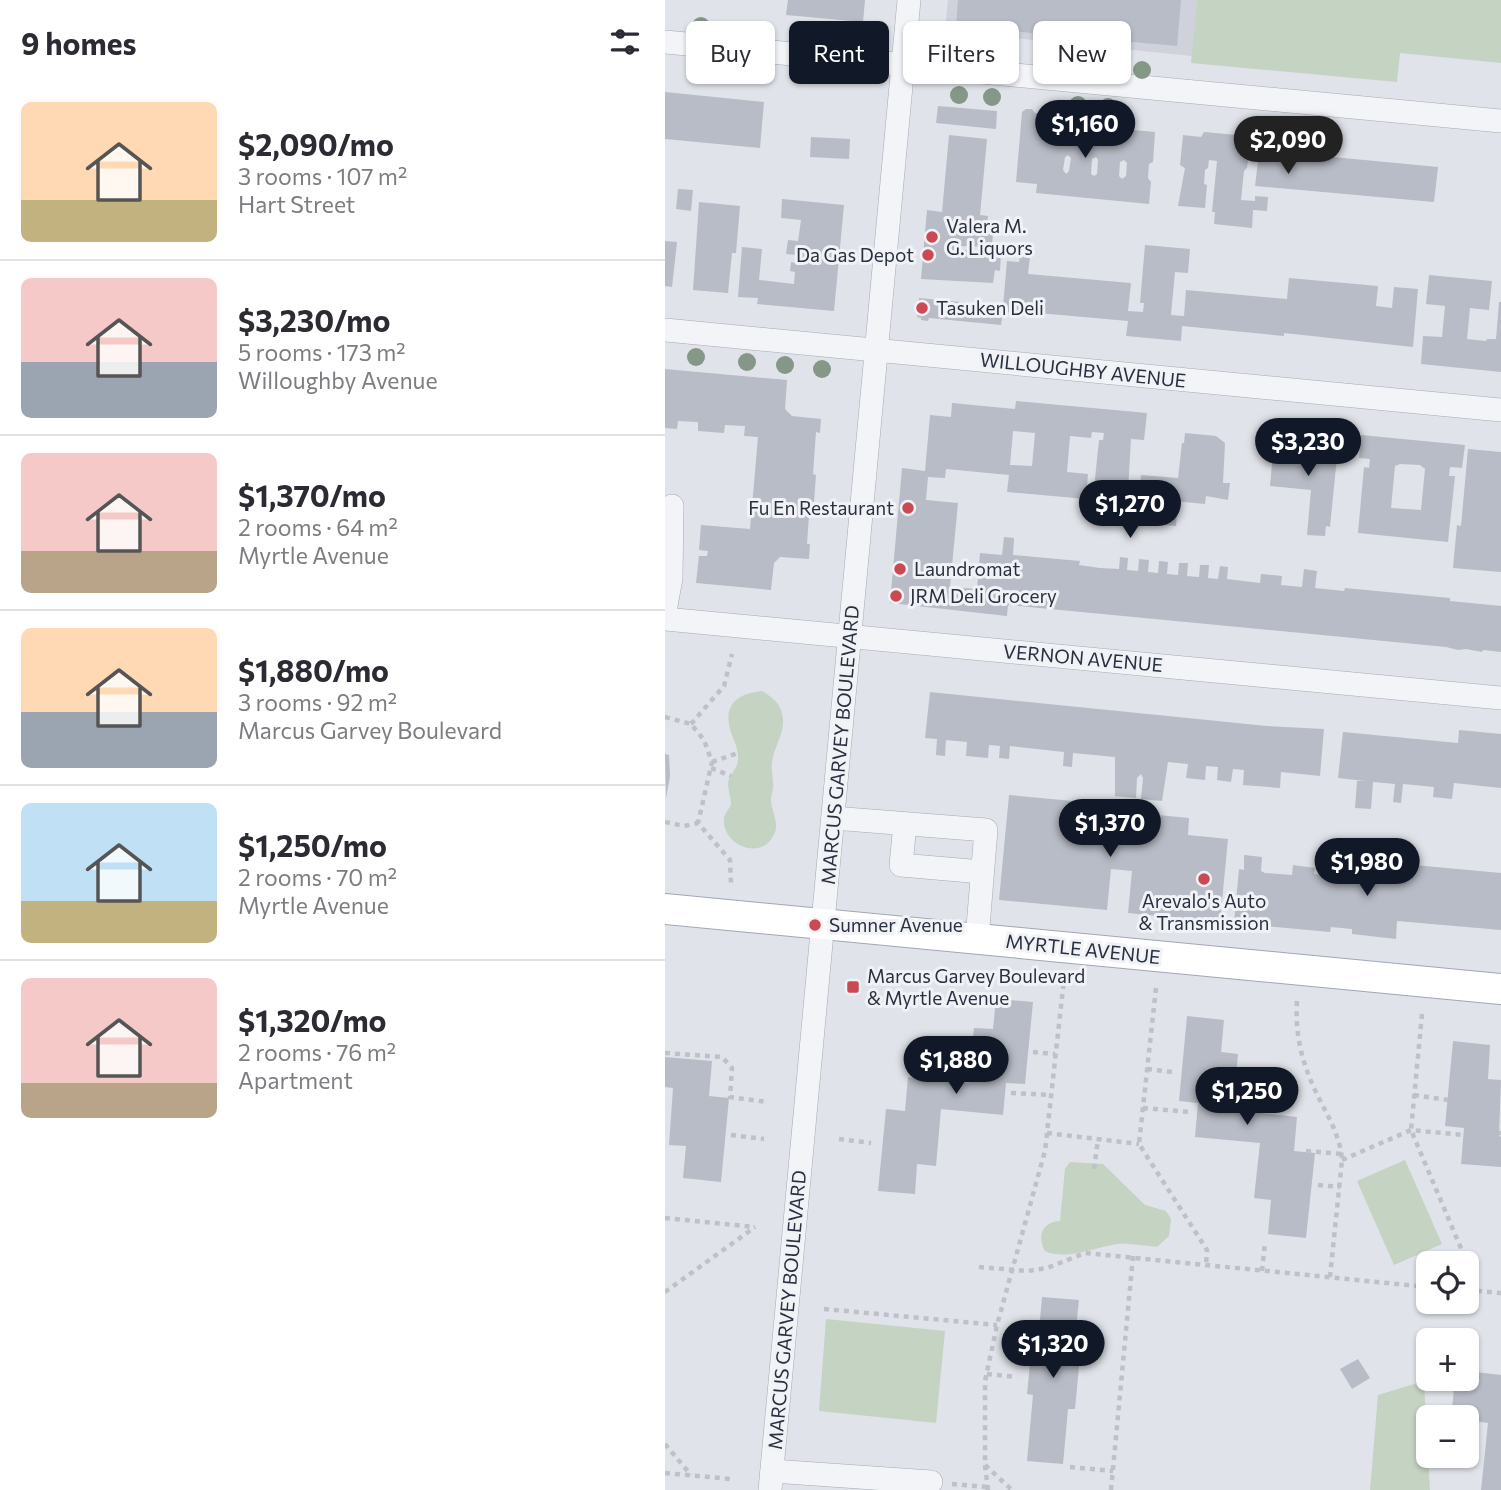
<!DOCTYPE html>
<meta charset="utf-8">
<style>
:root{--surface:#fff;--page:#f2f2f3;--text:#2b2b33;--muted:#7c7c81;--line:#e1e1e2;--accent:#111827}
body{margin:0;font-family:Commissioner,sans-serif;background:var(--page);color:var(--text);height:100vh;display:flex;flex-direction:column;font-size:26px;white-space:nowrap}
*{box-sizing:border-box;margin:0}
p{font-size:23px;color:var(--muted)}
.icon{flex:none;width:38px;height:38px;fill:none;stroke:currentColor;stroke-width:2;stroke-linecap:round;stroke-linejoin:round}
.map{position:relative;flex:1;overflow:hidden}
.details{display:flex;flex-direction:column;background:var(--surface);width:665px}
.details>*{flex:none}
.banner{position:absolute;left:21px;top:21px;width:665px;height:63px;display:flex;gap:14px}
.tools{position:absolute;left:751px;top:1251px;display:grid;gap:14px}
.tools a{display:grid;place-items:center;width:63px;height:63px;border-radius:10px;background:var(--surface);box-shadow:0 2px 5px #0004;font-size:35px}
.price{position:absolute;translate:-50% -60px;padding:0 16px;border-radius:24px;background:var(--accent);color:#fff;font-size:23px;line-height:46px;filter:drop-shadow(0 2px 4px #0008)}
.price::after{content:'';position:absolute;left:50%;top:42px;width:21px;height:16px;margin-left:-10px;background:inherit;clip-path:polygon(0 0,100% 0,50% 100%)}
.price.active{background:#222;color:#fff}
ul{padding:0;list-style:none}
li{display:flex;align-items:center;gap:21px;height:175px;padding:0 21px}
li+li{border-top:2px solid var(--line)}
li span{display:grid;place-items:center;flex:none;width:196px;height:140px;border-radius:10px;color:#555}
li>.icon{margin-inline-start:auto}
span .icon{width:84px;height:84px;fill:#fffc;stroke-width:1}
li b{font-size:30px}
h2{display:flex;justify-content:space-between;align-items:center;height:84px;padding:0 21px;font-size:30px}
.chip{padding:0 24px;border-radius:10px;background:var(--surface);box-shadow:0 2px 5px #0004;font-size:24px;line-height:63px}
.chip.active{background:var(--accent);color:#fff}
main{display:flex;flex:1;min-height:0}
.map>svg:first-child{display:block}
.built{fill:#cfd2db}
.green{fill:#c5d3c2}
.building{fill:#b8bcc6;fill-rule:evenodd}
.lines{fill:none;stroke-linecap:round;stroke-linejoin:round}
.minor-casing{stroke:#a5aab3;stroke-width:24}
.major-casing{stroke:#a0a7b4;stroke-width:32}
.path{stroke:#bec1c7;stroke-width:4.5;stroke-dasharray:5 5;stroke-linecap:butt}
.minor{stroke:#f3f4f7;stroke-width:23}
.major{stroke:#fff;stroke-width:30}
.tree{fill:#859887}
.poi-dot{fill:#ca4953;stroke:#f0f2f6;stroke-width:2.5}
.labels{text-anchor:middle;stroke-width:6;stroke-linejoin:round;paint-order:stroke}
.poi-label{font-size:19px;fill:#293040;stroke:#f0f2f6;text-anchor:start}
.street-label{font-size:19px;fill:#293040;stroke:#f0f2f6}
</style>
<main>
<section class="details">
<h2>9 homes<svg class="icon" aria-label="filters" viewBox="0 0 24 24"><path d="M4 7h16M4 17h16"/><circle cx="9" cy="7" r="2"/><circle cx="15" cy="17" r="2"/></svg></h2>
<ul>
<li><span style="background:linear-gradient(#ffd9b3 70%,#c2b280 0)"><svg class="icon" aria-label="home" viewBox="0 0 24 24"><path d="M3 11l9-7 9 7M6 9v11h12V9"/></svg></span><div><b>$2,090/mo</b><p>3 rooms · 107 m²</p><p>Hart Street</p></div></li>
<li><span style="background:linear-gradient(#f6c9c9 60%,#9aa5b1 0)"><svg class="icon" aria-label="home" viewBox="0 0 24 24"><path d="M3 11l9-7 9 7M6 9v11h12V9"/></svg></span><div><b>$3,230/mo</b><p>5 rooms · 173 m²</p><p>Willoughby Avenue</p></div></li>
<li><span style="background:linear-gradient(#f6c9c9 70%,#b9a48a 0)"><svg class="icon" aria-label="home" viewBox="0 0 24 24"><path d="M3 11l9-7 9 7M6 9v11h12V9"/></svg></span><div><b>$1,370/mo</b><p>2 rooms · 64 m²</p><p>Myrtle Avenue</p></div></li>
<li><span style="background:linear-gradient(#ffd9b3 60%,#9aa5b1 0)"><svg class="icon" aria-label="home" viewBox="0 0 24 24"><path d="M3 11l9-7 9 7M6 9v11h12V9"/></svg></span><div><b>$1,880/mo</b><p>3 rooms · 92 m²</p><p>Marcus Garvey Boulevard</p></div></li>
<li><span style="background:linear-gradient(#bfe0f5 70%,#c2b280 0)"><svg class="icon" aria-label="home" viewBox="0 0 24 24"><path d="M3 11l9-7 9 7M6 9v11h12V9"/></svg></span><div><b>$1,250/mo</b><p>2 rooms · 70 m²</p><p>Myrtle Avenue</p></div></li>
<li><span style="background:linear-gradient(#f6c9c9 75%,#b9a48a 0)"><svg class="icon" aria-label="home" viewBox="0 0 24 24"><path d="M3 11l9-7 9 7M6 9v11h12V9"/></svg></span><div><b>$1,320/mo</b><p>2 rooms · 76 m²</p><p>Apartment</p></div></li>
</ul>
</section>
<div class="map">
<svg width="836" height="1490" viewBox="0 0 836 1490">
<rect width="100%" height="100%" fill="#e0e3e9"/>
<path class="built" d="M283,0H532L527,56L280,31Z"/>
<g class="green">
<path d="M532,0H836V63L735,53L732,82L526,63Z"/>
<path d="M97,691C109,698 117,705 118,720C119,735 109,747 107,762C106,769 108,776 108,784C109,789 106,794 106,799C106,814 118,825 105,841C89,859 57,842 59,819C59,814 64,809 66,805C66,798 63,789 63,783C65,773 74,768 73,757C73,745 66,736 64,725C60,701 77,693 97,691Z"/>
<path d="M740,1160L777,1244L729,1265L692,1181Z"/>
<path d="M405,1162L438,1164L480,1205L501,1211L506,1219L504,1236L492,1247C480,1246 465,1243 453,1244C431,1247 401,1261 380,1251C372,1236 377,1222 395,1221L400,1169Z"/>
<path d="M161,1319L280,1331L271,1423L154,1411Z"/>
<path d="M759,1381L765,1490H705L713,1395Z"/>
</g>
<g class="building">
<path d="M123,0H200L198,22L121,15Z"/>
<path d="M293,0H516L512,46L291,26Z"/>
<path d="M0,92L99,102L95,148L0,139Z"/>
<path d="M273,106L332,111L331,129L271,123Z"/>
<path d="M361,109H367L370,113L387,115L390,123L490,132L488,162L484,164L483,178L486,182L484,204L371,193L372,184L351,182L357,112ZM403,155L406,158L404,171L401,174L398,170L400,157ZM431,157L433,160L432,174L429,176L426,174L427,159ZM459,160L462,163L461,176L457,179L454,176L455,162Z"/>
<path d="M539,132L595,137L594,150L773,167L769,202L590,186L593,161L583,160L582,168L579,171L576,200L590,201V196L603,197L602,211L588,210L587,228L549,224L550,212H547L552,161L544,160L543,168L540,170L539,184L542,185L540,208L513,206L520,168L515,165L518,135L536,137Z"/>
<path d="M284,135L322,139L315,215L323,216L321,234H328L327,247L291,246V249L336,254L335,271L330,270L328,283L256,279L262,210L277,212Z"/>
<path d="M146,137L185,139L184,159L145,157Z"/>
<path d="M13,189L28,190L26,211L11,209Z"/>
<path d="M117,199L179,205L169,311L92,304L93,298L73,297L77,247L97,249L94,280L129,284L130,272L125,271L126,262L131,263L132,255L121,254L123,240L133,241L136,220L116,218Z"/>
<path d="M34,202L75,206L71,253H67L63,293L28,290Z"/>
<path d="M0,241L12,242L7,287L0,286Z"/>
<path d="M480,245L525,249L523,273L510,272L506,315L519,316L521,290L622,299L624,278L713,286L711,306L727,308L729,287L753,289L748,347L619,333V336L517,326L516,341L461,336L463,321L351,311L350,313L338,312L336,325L264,318L263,321L256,320V318L252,317L254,298L338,306L342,261L354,262L355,255L365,256L363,274L466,283L463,311L478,312L479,303H475Z"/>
<path d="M764,275L827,281L824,310L805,308L802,339L821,341L822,339H831L834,302H836V372L756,364L758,336L777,337L780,306L761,304Z"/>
<path d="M0,369L122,380L120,409L127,416L156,419L155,433L151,432L148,474L151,475L149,502H145L142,544H145L144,559L115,557L109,563L106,590L31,583L34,556H42L43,551L34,550L36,525L85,529L93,437L79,436L80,426L60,425L59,433L33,431V422L13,421L12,429L0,428Z"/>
<path d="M351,401L482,413L479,440L466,439L463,490L474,492L476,475L513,478L517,443H519L520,433L551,436L560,443L558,483H565L563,500L541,496L540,504L509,501L508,512L512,513L511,526L472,523L473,512L427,507L434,440H438L439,433L427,432L426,438L405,436L402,472L423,474L421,499L342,492L344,475L281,469L280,478L263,477L261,500L293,503L285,587L312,589L315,553L337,555L339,537L349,538L348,555L415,561L414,565L435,568L454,569L455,557L463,558L462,570L473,571L474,559L484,560L483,572L493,573L494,561L503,562L502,574L513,575L514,563H523L522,576L534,577L535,565H544L543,578L553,579L555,566L563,567L562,579L595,583L596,574L617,576L616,585L637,587L639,569L652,571L650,588L679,591L680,588L785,598V601L836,606V652L818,650L817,652L801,649L793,650L781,647L343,605L342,616L225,603L237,468L260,471L265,415L286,417L287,403L350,409ZM348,431L370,433L367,466L345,465Z"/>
<path d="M696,435L800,445L797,468L785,467L784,476H790L783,542L693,533L699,467L704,468L705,459L694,458ZM735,464L755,465L760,469L756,510L726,508L730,466Z"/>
<path d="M609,441L673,447L665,527L661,526L660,536L642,535L646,490L605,486Z"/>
<path d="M803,449L836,452V572L788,568L792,525L796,526Z"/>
<path d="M265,692L602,726L659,729L655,776L616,772L615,788L578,785L579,770L568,769L566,782L552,780L553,767L541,766L540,780L521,778L523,764L503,762L497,801L476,799L478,778L476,774L472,778L471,798L450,796V757L408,753L407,767L398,766L399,752L345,746L344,759L334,758L335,746L324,745L323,758L301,756L302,742L281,740L280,756L271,755L272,739L260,738Z"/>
<path d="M794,730L836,734V788L789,783L787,799L768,797L769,787L738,784L736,803L728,802L730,784L708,782L706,809L690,808L692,781H700L673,778L678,732L793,743Z"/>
<path d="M0,754L4,755L5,776L1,798Z"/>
<path d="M344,795L473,807L472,813L524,818L523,835L563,839L555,922L463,913L467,871L446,869L442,910L334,900Z"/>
<path d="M579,855L597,857L596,871L600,873L627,875L628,865L650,868L649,874L670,876L672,855L694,857L692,872L737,876L738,864L836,873V930L732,921L731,939L687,934V929L666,927L665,932L569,923L574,869L579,870Z"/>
<path d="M331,999L368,1002L360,1084L341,1083L338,1115L276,1109L271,1166L252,1164L250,1194L213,1191L221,1109L240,1111L243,1077L304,1083L309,1028L328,1029Z"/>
<path d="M522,1016L559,1020L556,1052L573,1054L568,1110L632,1117L629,1151L650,1153L641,1238L603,1234L606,1200L589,1198L595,1143L530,1137L533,1103L514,1101Z"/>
<path d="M788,1041L825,1045L823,1079L836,1080L834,1136L836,1137V1167L796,1164L799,1128L780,1126Z"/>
<path d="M0,1057L47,1061L44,1096L64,1098L56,1182L18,1178L21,1146L4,1145L8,1088L0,1087Z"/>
<path d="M377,1297L414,1300L408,1356H415L410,1409H403L398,1464L362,1461L368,1395L362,1394L365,1363H371Z"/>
<path d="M693,1359L705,1378L687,1389L675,1369Z"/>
<path d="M802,1371L836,1375V1490H816L823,1423L802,1420V1418H786L790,1379H802Z"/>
</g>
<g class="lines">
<g class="minor-casing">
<g id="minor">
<path d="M0,42L836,121"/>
<path d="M0,330L836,410"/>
<path d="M0,611L6,578L7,506"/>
<path d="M0,619L836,698"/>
<path d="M168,818L321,830L312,939"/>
<path d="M240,824L236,865L317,872"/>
<path d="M107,1471L266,1482"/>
<path d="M105,1490L244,0"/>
</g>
</g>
<g class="major-casing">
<path id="major" d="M0,909L836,989"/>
</g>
<g class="path">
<path d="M0,717L26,724L39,740L47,762L33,823L65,860L66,883"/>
<path d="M26,724L59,686L67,654"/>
<path d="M47,762L73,753"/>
<path d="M46,768L66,776"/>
<path d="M0,822L19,826L33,823"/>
<path d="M491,988L474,1144L542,1250L541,1266"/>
<path d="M632,1001C630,1033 636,1059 649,1088C660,1112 675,1133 677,1160L665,1277"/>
<path d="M757,1014L746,1130L814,1291"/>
<path d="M368,1052L390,1054"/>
<path d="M0,1053L57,1057L67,1068L65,1097L102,1102"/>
<path d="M482,1069L507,1072"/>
<path d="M346,1093L386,1095"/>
<path d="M749,1095L783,1100"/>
<path d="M478,1108L525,1112"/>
<path d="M382,1133L474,1144"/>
<path d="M834,1133H836"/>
<path d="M66,1135L99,1139"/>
<path d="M174,1139L206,1143"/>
<path d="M641,1151L677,1154"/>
<path d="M677,1160L746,1130L798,1135"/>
<path d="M429,1169L433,1139"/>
<path d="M653,1185L675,1187"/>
<path d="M0,1218L90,1227"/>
<path d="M314,1267L363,1271L382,1268L420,1253L763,1287"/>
<path d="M597,1271L600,1243"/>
<path d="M802,1290L836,1293"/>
<path d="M0,1292L90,1227"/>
<path d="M159,1309L332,1325"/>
<path d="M322,1374L352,1377"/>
<path d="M0,1444L26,1475"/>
<path d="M320,1465L347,1490"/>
<path d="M405,1467L448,1471"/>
<path d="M0,1473L66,1479"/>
<path d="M287,1484L322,1487"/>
<path d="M323,1490L320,1465V1381L332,1325L380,1151L399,979"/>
<path d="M446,1490L468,1256"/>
</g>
<use href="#minor" class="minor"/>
<use href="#major" class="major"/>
</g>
<g class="tree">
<circle cx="36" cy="26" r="9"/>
<circle cx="134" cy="36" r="9"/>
<circle cx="160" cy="39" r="9"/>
<circle cx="193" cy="40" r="9"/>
<circle cx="344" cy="55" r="9"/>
<circle cx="391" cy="62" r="9"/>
<circle cx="477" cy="70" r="9"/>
<circle cx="294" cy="95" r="9"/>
<circle cx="327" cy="97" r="9"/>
<circle cx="413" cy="105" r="9"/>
<circle cx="443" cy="107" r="9"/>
<circle cx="31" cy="357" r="9"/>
<circle cx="82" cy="362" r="9"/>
<circle cx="120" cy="365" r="9"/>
<circle cx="157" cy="369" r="9"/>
</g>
<g class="poi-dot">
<circle cx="267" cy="237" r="7"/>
<circle cx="263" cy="255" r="7"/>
<circle cx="257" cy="308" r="7"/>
<circle cx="243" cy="508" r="7"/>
<circle cx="235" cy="569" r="7"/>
<circle cx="231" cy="596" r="7"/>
<circle cx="539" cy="879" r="7"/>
<circle cx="150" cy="925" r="7"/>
<rect x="181" y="980" width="14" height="14" rx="3.5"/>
</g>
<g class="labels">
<g class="poi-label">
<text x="281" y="233">Valera M.<tspan x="281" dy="22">G. Liquors</tspan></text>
<text x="249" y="262" text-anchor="end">Da Gas Depot</text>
<text x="271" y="315">Tasuken Deli</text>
<text x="229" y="515" text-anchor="end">Fu En Restaurant</text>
<text x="249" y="576">Laundromat</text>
<text x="245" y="603">JRM Deli Grocery</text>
<text x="539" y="908" text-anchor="middle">Arevalo's Auto<tspan x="539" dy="22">&amp; Transmission</tspan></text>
<text x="164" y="932">Sumner Avenue</text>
<text x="202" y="983">Marcus Garvey Boulevard<tspan x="202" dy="22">&amp; Myrtle Avenue</tspan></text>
</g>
<g class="street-label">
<text transform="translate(418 370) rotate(6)" y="7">WILLOUGHBY AVENUE</text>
<text transform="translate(418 658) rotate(5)" y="7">VERNON AVENUE</text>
<text transform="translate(175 745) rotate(-85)" y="7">MARCUS GARVEY BOULEVARD</text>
<text transform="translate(418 949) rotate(6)" y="7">MYRTLE AVENUE</text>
<text transform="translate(122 1310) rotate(-85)" y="7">MARCUS GARVEY BOULEVARD</text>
</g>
</g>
</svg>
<div class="tools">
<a><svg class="icon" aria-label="locate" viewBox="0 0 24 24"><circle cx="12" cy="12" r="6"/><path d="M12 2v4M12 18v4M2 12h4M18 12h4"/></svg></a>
<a>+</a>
<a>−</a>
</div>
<b class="price" style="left:420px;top:160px">$1,160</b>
<b class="price active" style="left:623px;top:176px">$2,090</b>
<b class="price" style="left:643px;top:478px">$3,230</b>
<b class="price" style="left:465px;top:540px">$1,270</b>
<b class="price" style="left:445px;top:859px">$1,370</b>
<b class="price" style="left:702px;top:898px">$1,980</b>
<b class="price" style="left:291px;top:1096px">$1,880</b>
<b class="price" style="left:582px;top:1127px">$1,250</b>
<b class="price" style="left:388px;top:1380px">$1,320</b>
<div class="banner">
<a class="chip">Buy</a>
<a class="chip active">Rent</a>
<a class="chip">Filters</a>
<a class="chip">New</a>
</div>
</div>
</main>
